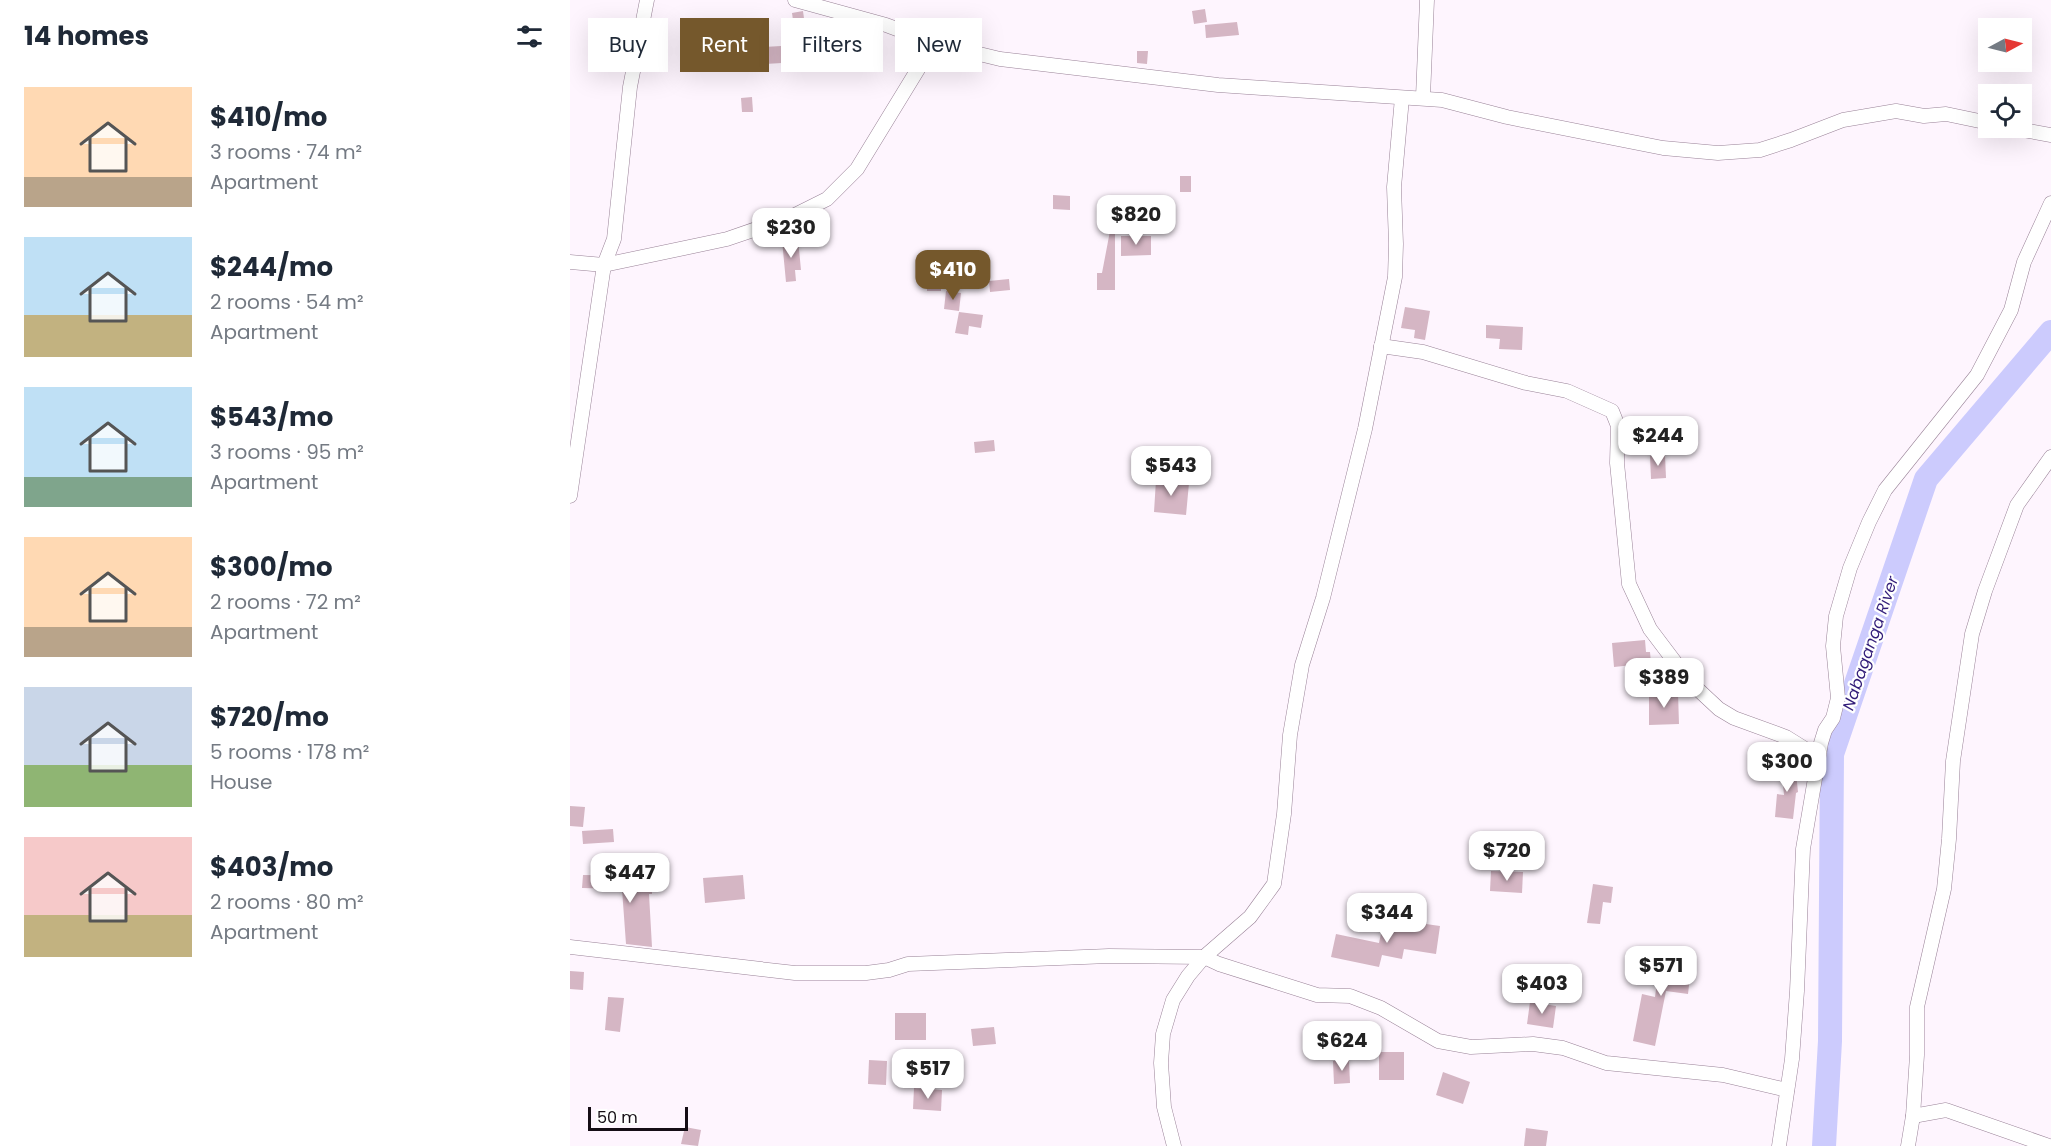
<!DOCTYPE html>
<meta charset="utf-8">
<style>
:root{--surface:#fff;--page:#f6f6f7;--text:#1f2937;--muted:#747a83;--accent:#75582c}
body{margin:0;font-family:Poppins,sans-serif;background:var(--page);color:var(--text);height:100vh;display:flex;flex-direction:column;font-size:22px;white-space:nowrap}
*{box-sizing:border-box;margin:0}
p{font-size:20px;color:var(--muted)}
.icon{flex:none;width:33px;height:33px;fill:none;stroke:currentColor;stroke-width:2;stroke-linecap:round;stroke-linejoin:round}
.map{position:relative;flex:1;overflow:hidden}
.sheet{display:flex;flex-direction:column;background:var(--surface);width:570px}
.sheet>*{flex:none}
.top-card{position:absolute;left:18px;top:18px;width:570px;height:54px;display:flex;gap:12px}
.needle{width:39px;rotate:83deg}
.buttons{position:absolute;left:1408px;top:18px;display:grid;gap:12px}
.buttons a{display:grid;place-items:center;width:54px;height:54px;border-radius:0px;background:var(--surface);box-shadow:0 6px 24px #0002;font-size:30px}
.scale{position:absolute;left:18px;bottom:15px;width:100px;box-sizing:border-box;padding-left:6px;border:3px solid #150d15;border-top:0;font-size:16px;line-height:21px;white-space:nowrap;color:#150d15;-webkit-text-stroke:4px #fff;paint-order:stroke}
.price{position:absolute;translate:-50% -51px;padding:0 14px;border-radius:12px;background:#fff;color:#222;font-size:20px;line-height:39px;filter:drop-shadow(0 2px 3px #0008)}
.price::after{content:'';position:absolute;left:50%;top:36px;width:18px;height:14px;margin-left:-9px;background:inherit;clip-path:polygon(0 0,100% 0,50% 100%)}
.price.current{background:var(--accent);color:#fff}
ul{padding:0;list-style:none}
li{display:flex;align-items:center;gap:18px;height:150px;padding:0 24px}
li span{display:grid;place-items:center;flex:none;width:168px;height:120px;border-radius:0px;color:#555}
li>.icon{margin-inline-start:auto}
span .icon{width:72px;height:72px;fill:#fffc;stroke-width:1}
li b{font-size:26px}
h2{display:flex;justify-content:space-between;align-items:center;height:72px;padding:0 24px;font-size:26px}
.tag{padding:0 21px;border-radius:0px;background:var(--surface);box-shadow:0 6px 24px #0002;font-size:21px;line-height:54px}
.tag.current{background:var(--accent);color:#fff}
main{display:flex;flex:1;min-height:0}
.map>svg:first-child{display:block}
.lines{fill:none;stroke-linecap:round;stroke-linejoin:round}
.river{stroke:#cccbfd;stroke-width:24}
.building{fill:#d5b6c4}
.street-casing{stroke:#998297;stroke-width:15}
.street{stroke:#fff;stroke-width:14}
.labels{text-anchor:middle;stroke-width:4.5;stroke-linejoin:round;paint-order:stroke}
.water-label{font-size:16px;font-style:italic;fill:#321d79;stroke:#fff}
</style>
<main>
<section class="sheet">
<h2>14 homes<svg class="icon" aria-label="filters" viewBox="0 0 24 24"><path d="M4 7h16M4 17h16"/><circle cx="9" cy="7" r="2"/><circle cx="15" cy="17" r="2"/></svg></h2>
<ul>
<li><span style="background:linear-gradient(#ffd9b3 75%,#b9a48a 0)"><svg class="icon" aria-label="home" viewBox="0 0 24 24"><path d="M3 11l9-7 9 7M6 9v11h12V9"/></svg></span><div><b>$410/mo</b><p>3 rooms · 74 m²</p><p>Apartment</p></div></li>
<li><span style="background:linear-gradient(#bfe0f5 65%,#c2b280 0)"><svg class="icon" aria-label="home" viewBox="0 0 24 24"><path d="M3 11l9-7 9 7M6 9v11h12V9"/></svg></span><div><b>$244/mo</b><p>2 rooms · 54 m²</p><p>Apartment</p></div></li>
<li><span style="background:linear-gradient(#bfe0f5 75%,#7fa58c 0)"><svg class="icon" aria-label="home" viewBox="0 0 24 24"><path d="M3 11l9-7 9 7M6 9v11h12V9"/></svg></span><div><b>$543/mo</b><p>3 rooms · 95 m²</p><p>Apartment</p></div></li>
<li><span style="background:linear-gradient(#ffd9b3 75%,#b9a48a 0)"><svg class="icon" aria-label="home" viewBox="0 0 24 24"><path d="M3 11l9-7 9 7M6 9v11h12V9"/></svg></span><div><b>$300/mo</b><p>2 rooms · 72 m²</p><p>Apartment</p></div></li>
<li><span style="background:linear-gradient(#c9d6e8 65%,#8fb573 0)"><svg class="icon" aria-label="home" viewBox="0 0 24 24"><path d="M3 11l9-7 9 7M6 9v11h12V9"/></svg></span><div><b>$720/mo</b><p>5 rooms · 178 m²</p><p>House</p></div></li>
<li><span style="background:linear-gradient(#f6c9c9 65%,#c2b280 0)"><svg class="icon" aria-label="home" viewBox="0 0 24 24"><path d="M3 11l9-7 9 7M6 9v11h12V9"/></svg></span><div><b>$403/mo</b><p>2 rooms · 80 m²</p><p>Apartment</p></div></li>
</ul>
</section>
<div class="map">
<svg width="1481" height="1146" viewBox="0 0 1481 1146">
<rect width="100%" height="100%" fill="#fef5fe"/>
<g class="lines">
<path class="river" d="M1254,1146L1260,1041L1262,754L1356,479L1481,332"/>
</g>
<g class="building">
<path d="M635,9L637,22L624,24L622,11Z"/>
<path d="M233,11L235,26L224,27L222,13Z"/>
<path d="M667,22L669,35L636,38L635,25Z"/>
<path d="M211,46L212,63L195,64L194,47Z"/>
<path d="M567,51H578L577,64L567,63Z"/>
<path d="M182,97L183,112H172L171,98Z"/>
<rect x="610" y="176" width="11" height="16"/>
<path d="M483,195L500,196V210L483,209Z"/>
<path d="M540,231L545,232V290H527V273H532Z"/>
<path d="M551,236H581V255L551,256Z"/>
<path d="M228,239L231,270H225L226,281L216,282L212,240Z"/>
<rect x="357" y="278" width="14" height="13"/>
<path d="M439,279L440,290L420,292L419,281Z"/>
<path d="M376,291L391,293L389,311L374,309Z"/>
<path d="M835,307L860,311L855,340L844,338L845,330L831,328Z"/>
<path d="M389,312L413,315L411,328L399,326L398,335L385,333Z"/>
<path d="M916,325L953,327L952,350L929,349L930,339L916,338Z"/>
<path d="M424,440L425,451L405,453L404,442Z"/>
<path d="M1095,455L1096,478L1081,479L1080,456Z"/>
<path d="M586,480L619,483L616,515L584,512Z"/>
<path d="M1075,640L1076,652H1080L1081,663L1044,667L1042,643Z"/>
<path d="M1079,693H1108L1109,724L1079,725Z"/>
<path d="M1225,763L1228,792L1226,793L1223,819L1205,817L1207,794L1214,795L1211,764Z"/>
<path d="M0,806L15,807L13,827L0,826Z"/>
<path d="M43,829L44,842L13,844L12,831Z"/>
<path d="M921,871L953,872L952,893L920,891Z"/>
<path d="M13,875L82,876V894H79L82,947L56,944L52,889L12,888Z"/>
<path d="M173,875L175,899L135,903L133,878Z"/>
<path d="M1023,884L1043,887L1041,903L1033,902L1030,924L1017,923Z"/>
<path d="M849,923L870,926L866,954L834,949L832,959L812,955L809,967L761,957L766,934L809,943L813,924L848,931Z"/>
<path d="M1091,951L1109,953L1107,966L1121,968L1118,994L1096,991L1085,1046L1063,1041L1072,994L1085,997Z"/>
<path d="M0,971L14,972L13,990L0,989Z"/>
<path d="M38,997L54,998L50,1032L35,1030Z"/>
<path d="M960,1002L986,1006L983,1028L957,1024Z"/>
<rect x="325" y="1013" width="31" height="27"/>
<path d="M424,1027L426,1044L403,1046L401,1029Z"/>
<rect x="809" y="1052" width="25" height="28"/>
<path d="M299,1060L317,1061L316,1085L298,1084Z"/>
<path d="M779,1060L780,1083L764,1084L763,1061Z"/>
<path d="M873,1072L900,1082L893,1104L866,1095Z"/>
<path d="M344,1088L372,1090L371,1111L343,1109Z"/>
<path d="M115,1127L131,1130L128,1146L111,1144Z"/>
<path d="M956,1128L978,1131L976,1146H954Z"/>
</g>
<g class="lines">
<g class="street-casing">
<g id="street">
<path d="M225,0L316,25L364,43L430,59L648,85L872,100L937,117L1093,148L1148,153L1190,150L1221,140L1273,120L1326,111L1354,116L1376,114L1419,123"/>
<path d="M853,97L857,0"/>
<path d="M1442,128L1481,135"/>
<path d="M0,262L34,265L157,239L221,217L257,199L287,169L364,43"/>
<path d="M811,346L853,352L956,383L997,391L1042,411L1048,426L1047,463L1059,584L1080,629L1120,682L1149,709L1164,718L1216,737L1248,757"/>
<path d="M0,496L34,265L44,239L60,87L77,0"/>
<path d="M0,947L225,973H296L319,970L338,964L539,956L634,957L649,964L747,995L780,996L811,1008L868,1041L901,1047L963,1044L993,1048L1036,1063L1153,1075L1217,1090"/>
<path d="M1343,1116L1376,1110L1479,1146"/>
<path d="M604,1146L594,1107L591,1063L593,1034L603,1000L618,976L634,957L680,917L704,884L714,814L720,735L732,665L753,598L795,429L825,277L826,244L824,187L832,98"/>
<path d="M1209,1146L1222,1059L1227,991L1233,849L1251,743L1255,730L1263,718L1268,698L1263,646L1266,616L1280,568L1299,522L1315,490L1407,375L1441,310L1454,262L1481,203"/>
<path d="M1338,1146L1343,1116L1347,1055V1007L1374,889L1379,839L1383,761L1402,634L1415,591L1447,505L1481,457"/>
</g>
</g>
<use href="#street" class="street"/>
</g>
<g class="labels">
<g class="water-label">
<text transform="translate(1300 643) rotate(-71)" y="6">Nabaganga River</text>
</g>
</g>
</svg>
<div class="buttons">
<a><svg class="needle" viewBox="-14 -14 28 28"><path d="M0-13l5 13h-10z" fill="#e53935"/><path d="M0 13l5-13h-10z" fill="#747a83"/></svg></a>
<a><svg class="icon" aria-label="locate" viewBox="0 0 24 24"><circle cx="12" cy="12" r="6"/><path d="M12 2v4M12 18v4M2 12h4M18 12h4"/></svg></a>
</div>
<div class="scale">50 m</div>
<b class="price" style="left:566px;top:246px">$820</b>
<b class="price" style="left:221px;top:259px">$230</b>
<b class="price current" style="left:383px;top:301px">$410</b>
<b class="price" style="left:1088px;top:467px">$244</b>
<b class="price" style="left:601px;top:497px">$543</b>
<b class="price" style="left:1094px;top:709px">$389</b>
<b class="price" style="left:1217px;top:793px">$300</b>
<b class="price" style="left:937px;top:882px">$720</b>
<b class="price" style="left:60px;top:904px">$447</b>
<b class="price" style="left:817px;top:944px">$344</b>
<b class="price" style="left:1091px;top:997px">$571</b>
<b class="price" style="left:972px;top:1015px">$403</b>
<b class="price" style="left:772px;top:1072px">$624</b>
<b class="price" style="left:358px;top:1100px">$517</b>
<div class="top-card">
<a class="tag">Buy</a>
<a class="tag current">Rent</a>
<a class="tag">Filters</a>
<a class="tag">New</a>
</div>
</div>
</main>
